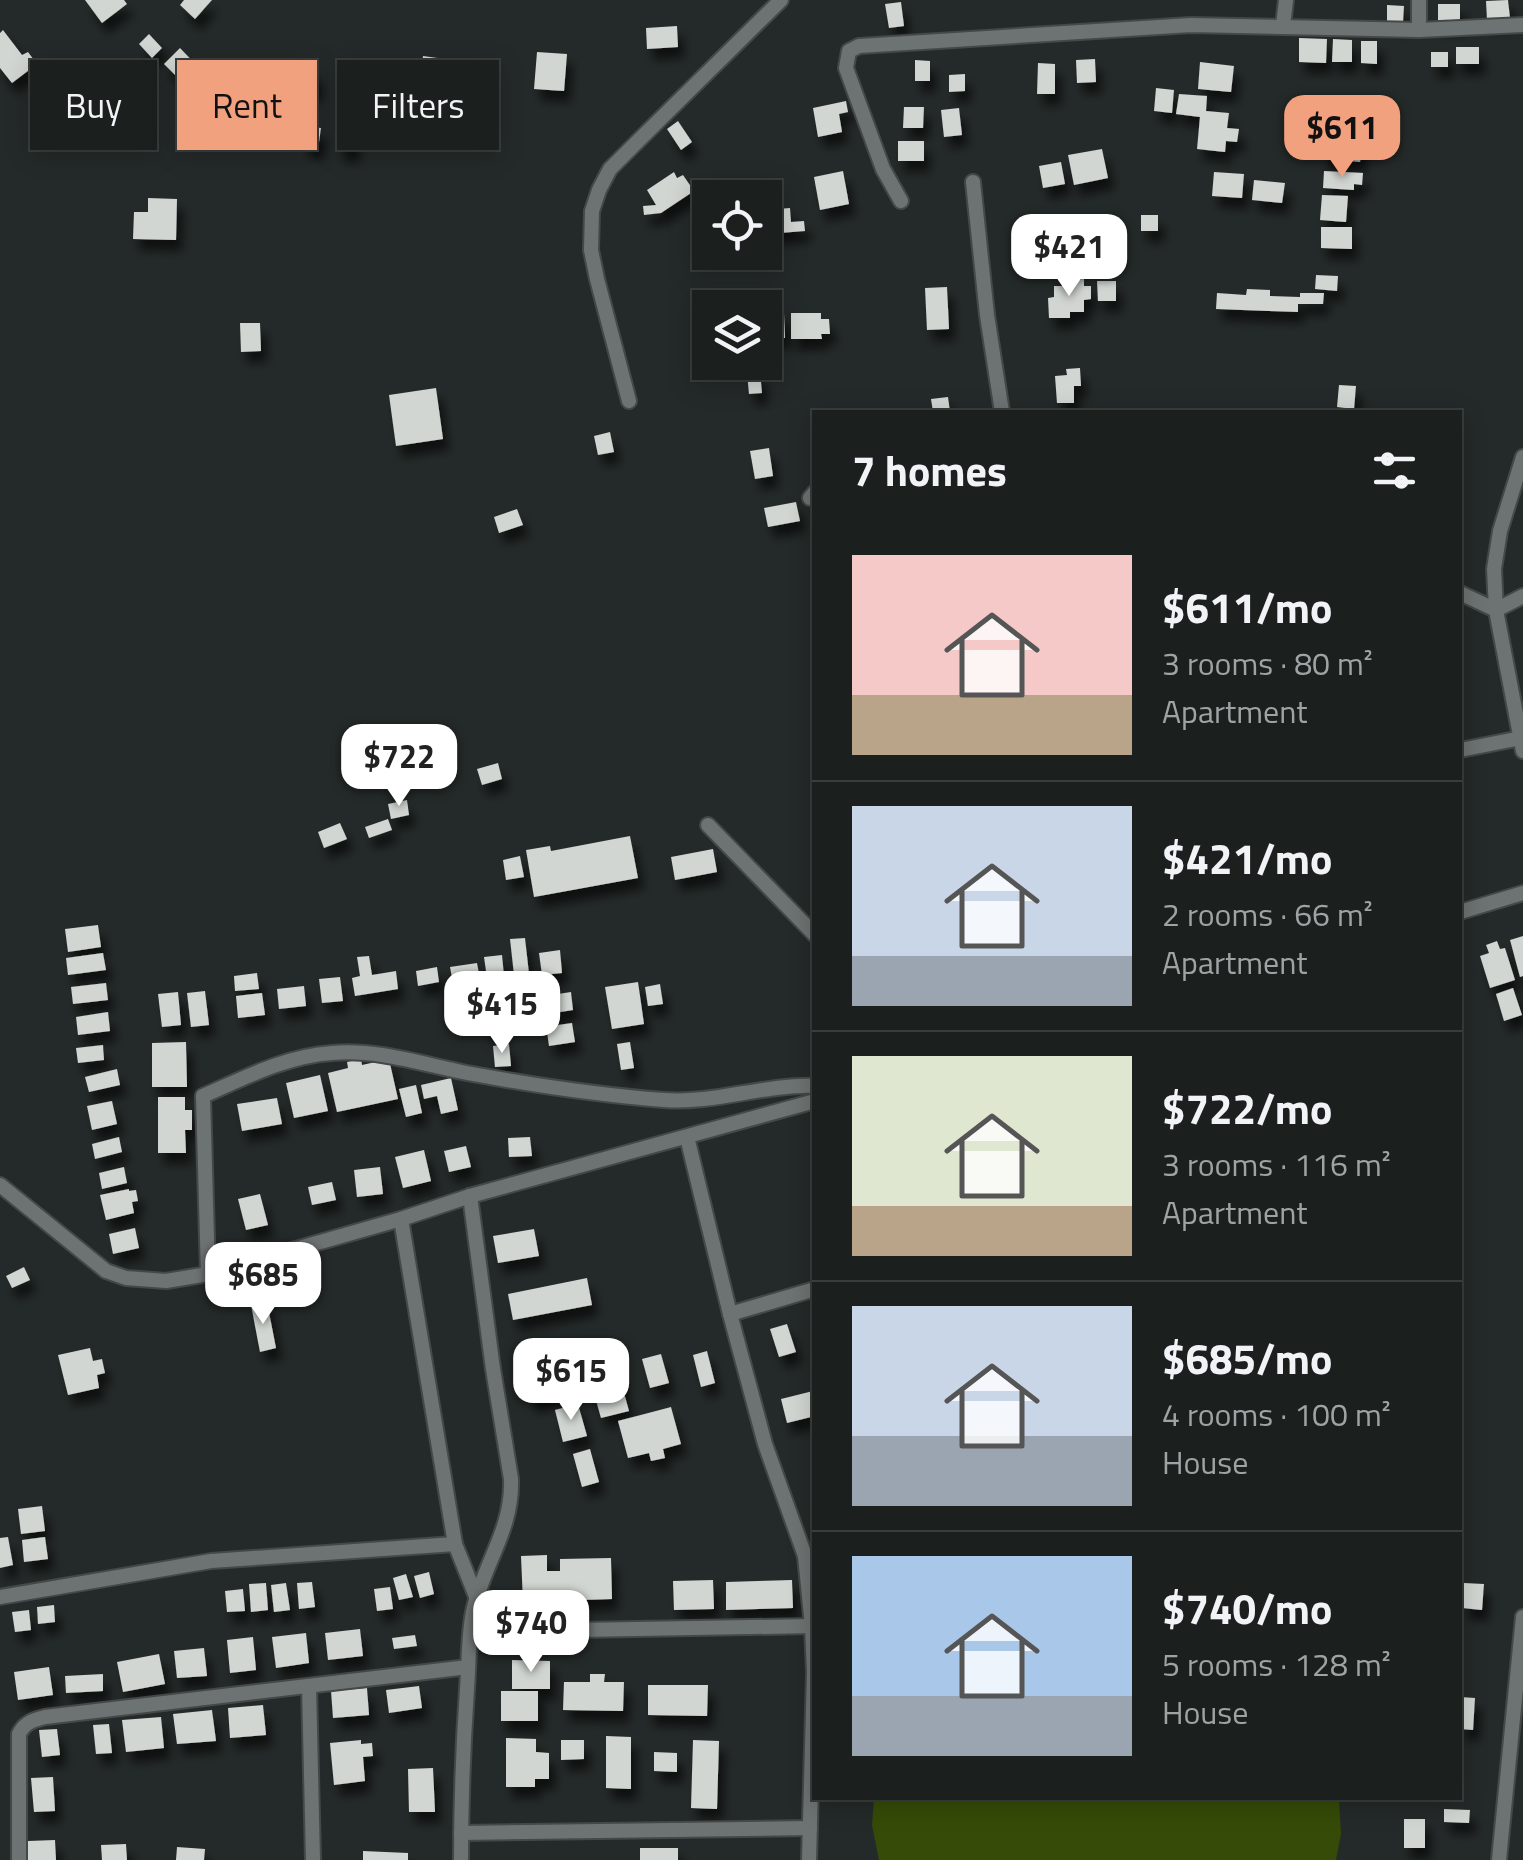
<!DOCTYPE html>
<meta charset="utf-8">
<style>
:root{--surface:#1b201f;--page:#282d2c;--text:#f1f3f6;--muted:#a0a3a4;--line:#393e3d;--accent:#f2a17e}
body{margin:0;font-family:"Titillium Web",sans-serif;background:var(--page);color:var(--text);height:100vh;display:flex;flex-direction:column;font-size:38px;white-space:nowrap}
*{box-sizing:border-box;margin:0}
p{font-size:32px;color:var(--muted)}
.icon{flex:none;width:55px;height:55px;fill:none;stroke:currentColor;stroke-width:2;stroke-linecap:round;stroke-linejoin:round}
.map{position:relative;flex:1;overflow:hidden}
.sheet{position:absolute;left:812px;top:410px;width:650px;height:1390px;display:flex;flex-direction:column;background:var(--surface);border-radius:0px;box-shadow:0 5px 25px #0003,0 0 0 2px var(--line)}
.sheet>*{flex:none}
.banner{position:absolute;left:30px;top:60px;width:632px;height:90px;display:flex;gap:20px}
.tools{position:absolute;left:692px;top:180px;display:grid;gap:20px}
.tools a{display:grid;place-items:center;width:90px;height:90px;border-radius:0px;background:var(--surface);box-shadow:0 5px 25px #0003,0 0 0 2px var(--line);font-size:50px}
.price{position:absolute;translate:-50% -85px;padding:0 22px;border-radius:20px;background:#fff;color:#222;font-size:32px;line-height:65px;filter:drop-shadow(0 2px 5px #0008)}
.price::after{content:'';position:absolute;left:50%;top:60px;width:30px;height:22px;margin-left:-15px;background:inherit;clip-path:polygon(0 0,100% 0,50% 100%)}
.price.selected{background:var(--accent);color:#111}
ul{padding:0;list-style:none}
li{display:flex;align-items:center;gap:30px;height:250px;padding:0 40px}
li+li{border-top:2px solid var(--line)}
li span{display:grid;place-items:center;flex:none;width:280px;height:200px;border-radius:0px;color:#555}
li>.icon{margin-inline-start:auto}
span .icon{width:120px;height:120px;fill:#fffc;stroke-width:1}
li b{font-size:42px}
h2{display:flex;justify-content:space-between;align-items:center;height:120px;padding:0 40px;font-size:42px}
.pill{padding:0 35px;border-radius:0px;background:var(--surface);box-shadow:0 5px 25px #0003,0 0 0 2px var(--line);font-size:35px;line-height:90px}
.pill.selected{background:var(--accent);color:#111}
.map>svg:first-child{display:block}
.green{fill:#354b07}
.building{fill:#d1d6d2;filter:url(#shadow)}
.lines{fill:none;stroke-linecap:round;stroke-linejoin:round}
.street-casing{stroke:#444847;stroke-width:18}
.street{stroke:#6d7372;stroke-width:14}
</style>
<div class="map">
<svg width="1523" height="1860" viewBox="0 0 1523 1860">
<defs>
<filter id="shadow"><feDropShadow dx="6" dy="11" stdDeviation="5" flood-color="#0009"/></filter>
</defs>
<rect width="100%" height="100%" fill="#242a29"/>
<path class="green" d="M874,1798H1339L1341,1834L1336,1860H879L872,1825Z"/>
<g class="building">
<path d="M85,0H124L127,4L102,23Z"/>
<path d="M184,0H212L195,19L180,5Z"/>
<path d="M1508,0L1510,18L1487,20L1486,1Z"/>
<path d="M901,2L904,26L889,28L885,4Z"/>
<rect x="1438" y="4" width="22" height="19"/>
<path d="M1387,5L1404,6L1403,22H1387Z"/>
<path d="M677,26L678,47L647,49L646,28Z"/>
<path d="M3,30L22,55L28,52L37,64L12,83L0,68V33Z"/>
<path d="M149,34L162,48L152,58L139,44Z"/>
<path d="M1299,38L1327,39L1326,63L1299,62Z"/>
<path d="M1333,39L1352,40V62H1332Z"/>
<path d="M1361,41H1377V64L1361,63Z"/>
<rect x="1456" y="47" width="23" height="17"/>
<path d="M180,48L204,73L188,88L164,64Z"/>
<path d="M537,52L567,54L564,91L534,89Z"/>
<rect x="1431" y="52" width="17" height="15"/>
<path d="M423,56L445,59L443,77L421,74Z"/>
<path d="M1095,59L1096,82L1077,83L1076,60Z"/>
<path d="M915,60L930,61V81H915Z"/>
<path d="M1200,62L1234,66L1231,92L1198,89Z"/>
<path d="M1038,63L1055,64V94H1037Z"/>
<path d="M290,70L317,72L316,91L289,89Z"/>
<path d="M965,74V91L949,92V75Z"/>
<path d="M231,78L241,90L220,108L210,96Z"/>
<path d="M1156,88L1174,90L1172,113L1154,111Z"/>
<path d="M1179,94L1207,96L1206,111L1229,113L1227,128L1239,129L1237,142L1226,141L1225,152L1197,149L1200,117L1176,114Z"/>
<path d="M846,101L848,112L839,114L842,132L818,137L813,108Z"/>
<path d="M1328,106L1366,111L1360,162L1322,158Z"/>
<path d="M904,107H924L923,128H903Z"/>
<path d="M959,108L962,135L944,137L941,110Z"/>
<path d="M678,121L692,142L681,150L667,129Z"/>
<path d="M339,122L354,123V151H338Z"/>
<path d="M304,126L321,128L318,149L302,147Z"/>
<rect x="898" y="141" width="26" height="20"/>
<path d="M1102,149L1108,178L1074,185L1068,155Z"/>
<path d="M1061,162L1065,184L1043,188L1039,166Z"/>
<path d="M843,171L849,204L820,210L814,177Z"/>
<path d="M1324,171L1363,173L1362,185L1354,184V190L1323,188Z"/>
<path d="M674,172L677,178L683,175L694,191L661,213L644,215L643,206L656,205L647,190Z"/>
<path d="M1214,172L1244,174L1242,198L1212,196Z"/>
<path d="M1254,180L1285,183L1282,203L1252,200Z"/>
<path d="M1322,195L1348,196L1346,222L1320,220Z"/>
<path d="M148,198L177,199L176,240L133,239L134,212H148Z"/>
<path d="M790,208L791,222L804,221L805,231L766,234L765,210Z"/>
<rect x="1141" y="215" width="17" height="16"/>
<path d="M1321,227H1352V249L1321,248Z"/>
<path d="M1316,275L1338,276L1337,291L1315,289Z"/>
<path d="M1084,279V286H1091V299L1084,300V312H1070V318H1049L1048,298L1054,297V286H1070V280Z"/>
<path d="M1097,281H1116V301H1098Z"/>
<path d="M947,287L949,329L927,330L925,288Z"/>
<path d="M1247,289L1270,290V296L1300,297V293H1324L1323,304H1298V312L1216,309L1217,293L1246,295Z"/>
<path d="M770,313H784L785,338H771Z"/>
<path d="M791,313H821V319H829L830,334H821L822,339H791Z"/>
<path d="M240,323H260L261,351L241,352Z"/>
<path d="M1080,368L1081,386H1074V403H1057L1055,376L1067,375L1066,369Z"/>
<path d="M760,372L762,393L749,394L747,373Z"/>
<path d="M1339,385L1356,386L1354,409L1337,407Z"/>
<path d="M436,388L443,439L396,446L389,395Z"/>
<path d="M948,397L950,412H933L931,399Z"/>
<path d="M610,432L614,452L598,455L594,436Z"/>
<path d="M769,448L773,476L755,479L750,451Z"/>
<path d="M796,502L800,521L768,527L764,508Z"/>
<path d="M517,509L523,525L499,533L494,517Z"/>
<path d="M498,763L502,779L482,785L477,769Z"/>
<path d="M407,800L409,815L391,819L388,804Z"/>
<path d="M388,819L392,830L369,838L365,827Z"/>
<path d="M340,823L347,839L324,848L318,832Z"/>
<path d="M630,836L638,878L534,897L526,850L550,846L551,851Z"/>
<path d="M713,849L717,872L675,880L671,857Z"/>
<path d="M520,856L524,877L506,880L503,860Z"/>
<path d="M98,925L101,947L68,952L65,929Z"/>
<path d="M1523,936V976L1520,977L1510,940Z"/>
<path d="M525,938L529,974L514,975L510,939Z"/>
<path d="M1497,941L1500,949L1505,948L1515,980L1490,988L1480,956L1489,953L1486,945Z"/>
<path d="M560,950L562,973L542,975L539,953Z"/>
<path d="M103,953L106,970L68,975L66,958Z"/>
<path d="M502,955L504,976L487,978L484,957Z"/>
<path d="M369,956L372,975L396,971L398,989L355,996L352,978L360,976L357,957Z"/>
<path d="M477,963L480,979L453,983L450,967Z"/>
<path d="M437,967L439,982L418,986L416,971Z"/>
<path d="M257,973L259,989L235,991L234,976Z"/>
<path d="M340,977L343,1001L322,1003L319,979Z"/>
<path d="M638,982L644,1024L612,1029L605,987Z"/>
<path d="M106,983L108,1000L73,1004L71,987Z"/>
<path d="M660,984L663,1004L648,1006L645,987Z"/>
<path d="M304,986L306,1006L279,1009L277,989Z"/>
<path d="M1513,988L1522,1015L1504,1021L1496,994Z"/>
<path d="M205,991L209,1025L191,1027L187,993Z"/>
<path d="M178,992L181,1025L162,1027L158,994Z"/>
<path d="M571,992L573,1010L548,1014L545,996Z"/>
<path d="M262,993L265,1015L238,1018L236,996Z"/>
<path d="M507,1007L509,1024L485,1027L483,1010Z"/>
<path d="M108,1012L110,1031L78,1035L76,1017Z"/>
<path d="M556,1016L558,1025L572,1023L575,1042L549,1046L545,1018Z"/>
<path d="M186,1042L187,1087H152V1043Z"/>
<path d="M630,1042L634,1068L621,1070L617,1044Z"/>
<path d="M509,1044L511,1066L495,1067L493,1046Z"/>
<path d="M103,1045L104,1060L78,1063L76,1048Z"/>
<path d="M361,1059L362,1065L389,1059L398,1099L337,1112L328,1073L348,1068L347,1062Z"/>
<path d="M117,1069L120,1085L89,1092L85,1077Z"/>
<path d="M320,1075L328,1111L294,1118L286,1083Z"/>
<path d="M451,1078L458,1110L441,1114L437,1096L424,1099L421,1085Z"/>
<path d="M416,1085L422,1113L406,1117L399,1089Z"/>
<path d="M158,1097H185V1110H192V1130H185L186,1153H158Z"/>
<path d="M277,1098L282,1124L242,1131L237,1104Z"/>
<path d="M112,1101L117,1124L92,1130L87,1106Z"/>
<path d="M119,1137L122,1152L95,1159L92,1144Z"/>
<path d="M530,1137L532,1156L509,1157L508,1138Z"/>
<path d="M466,1146L471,1167L449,1172L444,1151Z"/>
<path d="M424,1150L431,1181L403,1188L395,1157Z"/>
<path d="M124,1167L127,1183L102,1189L99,1173Z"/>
<path d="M380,1167L383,1194L357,1197L354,1170Z"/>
<path d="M332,1182L336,1200L312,1205L308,1187Z"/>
<path d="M129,1189V1191L136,1190L138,1201L132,1202L134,1213L106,1220L100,1195Z"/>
<path d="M260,1194L268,1225L246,1230L238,1199Z"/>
<path d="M135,1228L139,1248L113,1254L109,1234Z"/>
<path d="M534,1229L539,1256L498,1263L493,1236Z"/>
<path d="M24,1267L30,1280L12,1288L6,1276Z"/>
<path d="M587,1278L592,1305L513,1320L508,1294Z"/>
<path d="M267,1302L276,1348L260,1352L251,1305Z"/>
<path d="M787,1324L796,1352L779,1357L770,1329Z"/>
<path d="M90,1348L93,1361L102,1359L105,1373L97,1375L99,1388L68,1395L58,1355Z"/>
<path d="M707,1351L715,1383L701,1387L693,1355Z"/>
<path d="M661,1354L669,1383L650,1388L642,1359Z"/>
<path d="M618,1371L629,1411L601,1418L590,1379Z"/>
<path d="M555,1376L560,1394L531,1402L526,1384Z"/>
<path d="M813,1391L815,1416L787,1423L781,1399Z"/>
<path d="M578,1404L587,1436L563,1442L555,1410Z"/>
<path d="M671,1407L681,1444L663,1449L665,1458L651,1461L649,1453L628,1458L618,1421Z"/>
<path d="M590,1449L599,1482L582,1487L573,1454Z"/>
<path d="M42,1506L45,1531L21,1534L18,1509Z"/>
<path d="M8,1537L13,1565L0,1568V1538Z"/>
<path d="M45,1537L48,1559L24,1562L22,1540Z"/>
<path d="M547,1555V1571H560V1559L611,1558L612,1599L523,1602L521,1556Z"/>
<path d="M429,1572L434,1594L420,1598L414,1576Z"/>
<path d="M406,1574L413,1597L399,1600L393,1578Z"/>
<path d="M713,1580L714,1609L674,1610L673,1581Z"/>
<path d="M792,1580L793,1608L726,1610V1582Z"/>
<path d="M312,1582L315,1607L299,1609L297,1583Z"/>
<path d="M266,1583L268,1610L251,1612L249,1584Z"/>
<path d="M286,1583L290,1610L274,1612L271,1585Z"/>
<path d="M1464,1583L1484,1584L1482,1610L1462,1608Z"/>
<path d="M390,1587L393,1609L377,1611L374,1589Z"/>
<path d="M243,1589L245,1611L227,1612L225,1591Z"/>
<path d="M54,1605L55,1622L38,1624L37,1607Z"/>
<path d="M29,1610L31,1630L15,1632L12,1612Z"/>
<path d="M360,1629L363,1656L328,1660L325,1633Z"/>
<path d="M306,1633L309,1663L276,1668L272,1637Z"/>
<path d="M415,1635L417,1646L394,1649L392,1638Z"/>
<path d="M253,1637L256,1670L230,1673L227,1640Z"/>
<path d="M204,1648L207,1676L177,1678L174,1651Z"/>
<path d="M159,1654L165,1684L123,1692L117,1662Z"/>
<path d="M512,1660L550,1661V1689H512Z"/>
<path d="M49,1667L53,1695L18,1700L14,1672Z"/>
<path d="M103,1674V1691L66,1693L65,1676Z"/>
<path d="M590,1674H605L604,1682H624L623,1711L563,1710L564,1682H590Z"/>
<path d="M648,1685H708L707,1716L648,1715Z"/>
<path d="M419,1686L422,1708L389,1713L386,1690Z"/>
<path d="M367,1688L369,1715L333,1718L331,1691Z"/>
<rect x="501" y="1691" width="37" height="30"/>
<path d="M1460,1697L1475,1698L1473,1730L1460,1729Z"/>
<path d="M263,1705L266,1735L230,1738L228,1708Z"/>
<path d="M212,1710L216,1741L177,1744L173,1714Z"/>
<path d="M161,1717L164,1748L126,1752L122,1720Z"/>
<path d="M109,1724L112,1753L96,1754L93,1725Z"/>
<path d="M57,1729L60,1755L42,1757L39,1730Z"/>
<path d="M606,1736L631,1737V1789L606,1788Z"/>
<path d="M506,1738L536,1739V1752L549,1753V1779H535V1787H506Z"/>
<path d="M361,1740V1744L372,1743L373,1756L363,1757L365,1781L334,1785L330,1743Z"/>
<path d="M561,1740H584V1759L561,1760Z"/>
<path d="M693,1740L719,1741L717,1809L691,1808Z"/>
<path d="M654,1752L677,1753V1772L654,1771Z"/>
<path d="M433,1768L435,1812H409L408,1769Z"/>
<path d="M53,1777L55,1811L34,1812L31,1778Z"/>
<path d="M1444,1809L1470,1810L1469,1823L1444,1822Z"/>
<rect x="1404" y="1819" width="21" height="29"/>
<path d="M55,1840L56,1860H28V1841Z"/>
<path d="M126,1844L127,1860H102L101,1845Z"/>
<path d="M177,1847L205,1849L204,1860H176Z"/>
<rect x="640" y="1848" width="38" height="12"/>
<path d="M363,1851L408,1853V1860H363Z"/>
</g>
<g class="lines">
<g class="street-casing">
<g id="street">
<path d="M1419,0V30"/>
<path d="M1283,26L1286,0"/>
<path d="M973,182L987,315L1002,412"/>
<path d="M901,201L883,169L846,68L849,51L859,46L1191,25L1419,30L1523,25"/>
<path d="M629,401L597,279L591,250L592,211L599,190L610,169L637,142L781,0"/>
<path d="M1523,457L1500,531L1494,569L1496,610L1523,751"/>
<path d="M810,498L815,492"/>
<path d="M1460,593L1496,610"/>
<path d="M1496,610L1523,596"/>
<path d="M1460,750L1521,738"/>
<path d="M708,825L815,935"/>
<path d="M1460,912L1523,893"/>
<path d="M687,1137L730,1314L765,1444L805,1556L812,1626"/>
<path d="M0,1185L106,1271L126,1278L166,1281L208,1274L401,1219L470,1196L815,1101"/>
<path d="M401,1219L455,1544L477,1599"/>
<path d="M208,1274L203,1096C244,1078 286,1056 332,1053C378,1049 422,1064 467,1073C532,1085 598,1095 664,1100C714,1104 764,1084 815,1086"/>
<path d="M730,1314L815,1289"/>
<path d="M0,1597L211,1561L455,1544"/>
<path d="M471,1632L812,1626L814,1673L809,1860"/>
<path d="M309,1686L313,1860"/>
<path d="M461,1833L810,1828"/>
<path d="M19,1860V1734C24,1723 33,1720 45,1717L468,1667"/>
<path d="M461,1860C461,1803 463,1746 467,1689C469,1664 468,1637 473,1612C483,1564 513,1530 511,1479L493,1369L470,1196"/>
<path d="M1499,1860L1523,1617"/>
</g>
</g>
<use href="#street" class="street"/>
</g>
</svg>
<div class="tools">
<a><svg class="icon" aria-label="locate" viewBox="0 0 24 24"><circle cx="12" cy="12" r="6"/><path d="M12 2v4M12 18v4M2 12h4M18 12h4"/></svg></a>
<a><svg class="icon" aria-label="layers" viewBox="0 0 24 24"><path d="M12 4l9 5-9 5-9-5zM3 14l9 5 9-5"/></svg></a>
</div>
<b class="price selected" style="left:1342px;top:180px">$611</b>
<b class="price" style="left:1069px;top:299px">$421</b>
<b class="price" style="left:399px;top:809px">$722</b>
<b class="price" style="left:502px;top:1056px">$415</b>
<b class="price" style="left:263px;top:1327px">$685</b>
<b class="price" style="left:571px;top:1423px">$615</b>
<b class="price" style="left:531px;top:1675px">$740</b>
<div class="banner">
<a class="pill">Buy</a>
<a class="pill selected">Rent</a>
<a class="pill">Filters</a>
</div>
<section class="sheet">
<h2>7 homes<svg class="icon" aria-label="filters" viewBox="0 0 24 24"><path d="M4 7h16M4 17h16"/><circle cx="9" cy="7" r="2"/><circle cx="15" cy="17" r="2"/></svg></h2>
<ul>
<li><span style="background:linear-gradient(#f6c9c9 70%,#b9a48a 0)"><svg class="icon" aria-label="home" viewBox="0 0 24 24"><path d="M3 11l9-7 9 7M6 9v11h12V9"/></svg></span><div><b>$611/mo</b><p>3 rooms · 80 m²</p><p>Apartment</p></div></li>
<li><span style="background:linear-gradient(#c9d6e8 75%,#9aa5b1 0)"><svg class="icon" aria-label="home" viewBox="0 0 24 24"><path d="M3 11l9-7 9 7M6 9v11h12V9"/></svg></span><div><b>$421/mo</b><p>2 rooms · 66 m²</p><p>Apartment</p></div></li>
<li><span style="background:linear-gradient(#dfe7d0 75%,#b9a48a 0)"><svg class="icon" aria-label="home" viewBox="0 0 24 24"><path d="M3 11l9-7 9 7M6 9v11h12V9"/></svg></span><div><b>$722/mo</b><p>3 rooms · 116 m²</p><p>Apartment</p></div></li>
<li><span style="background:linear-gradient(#c9d6e8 65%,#9aa5b1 0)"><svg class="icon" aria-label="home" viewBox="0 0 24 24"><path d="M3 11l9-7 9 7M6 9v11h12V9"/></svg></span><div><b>$685/mo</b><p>4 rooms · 100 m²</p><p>House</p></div></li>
<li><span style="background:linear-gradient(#a9c7e8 70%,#9aa5b1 0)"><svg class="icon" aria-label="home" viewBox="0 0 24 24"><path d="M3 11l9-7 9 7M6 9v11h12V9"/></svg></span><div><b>$740/mo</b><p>5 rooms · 128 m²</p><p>House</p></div></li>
</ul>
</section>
</div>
